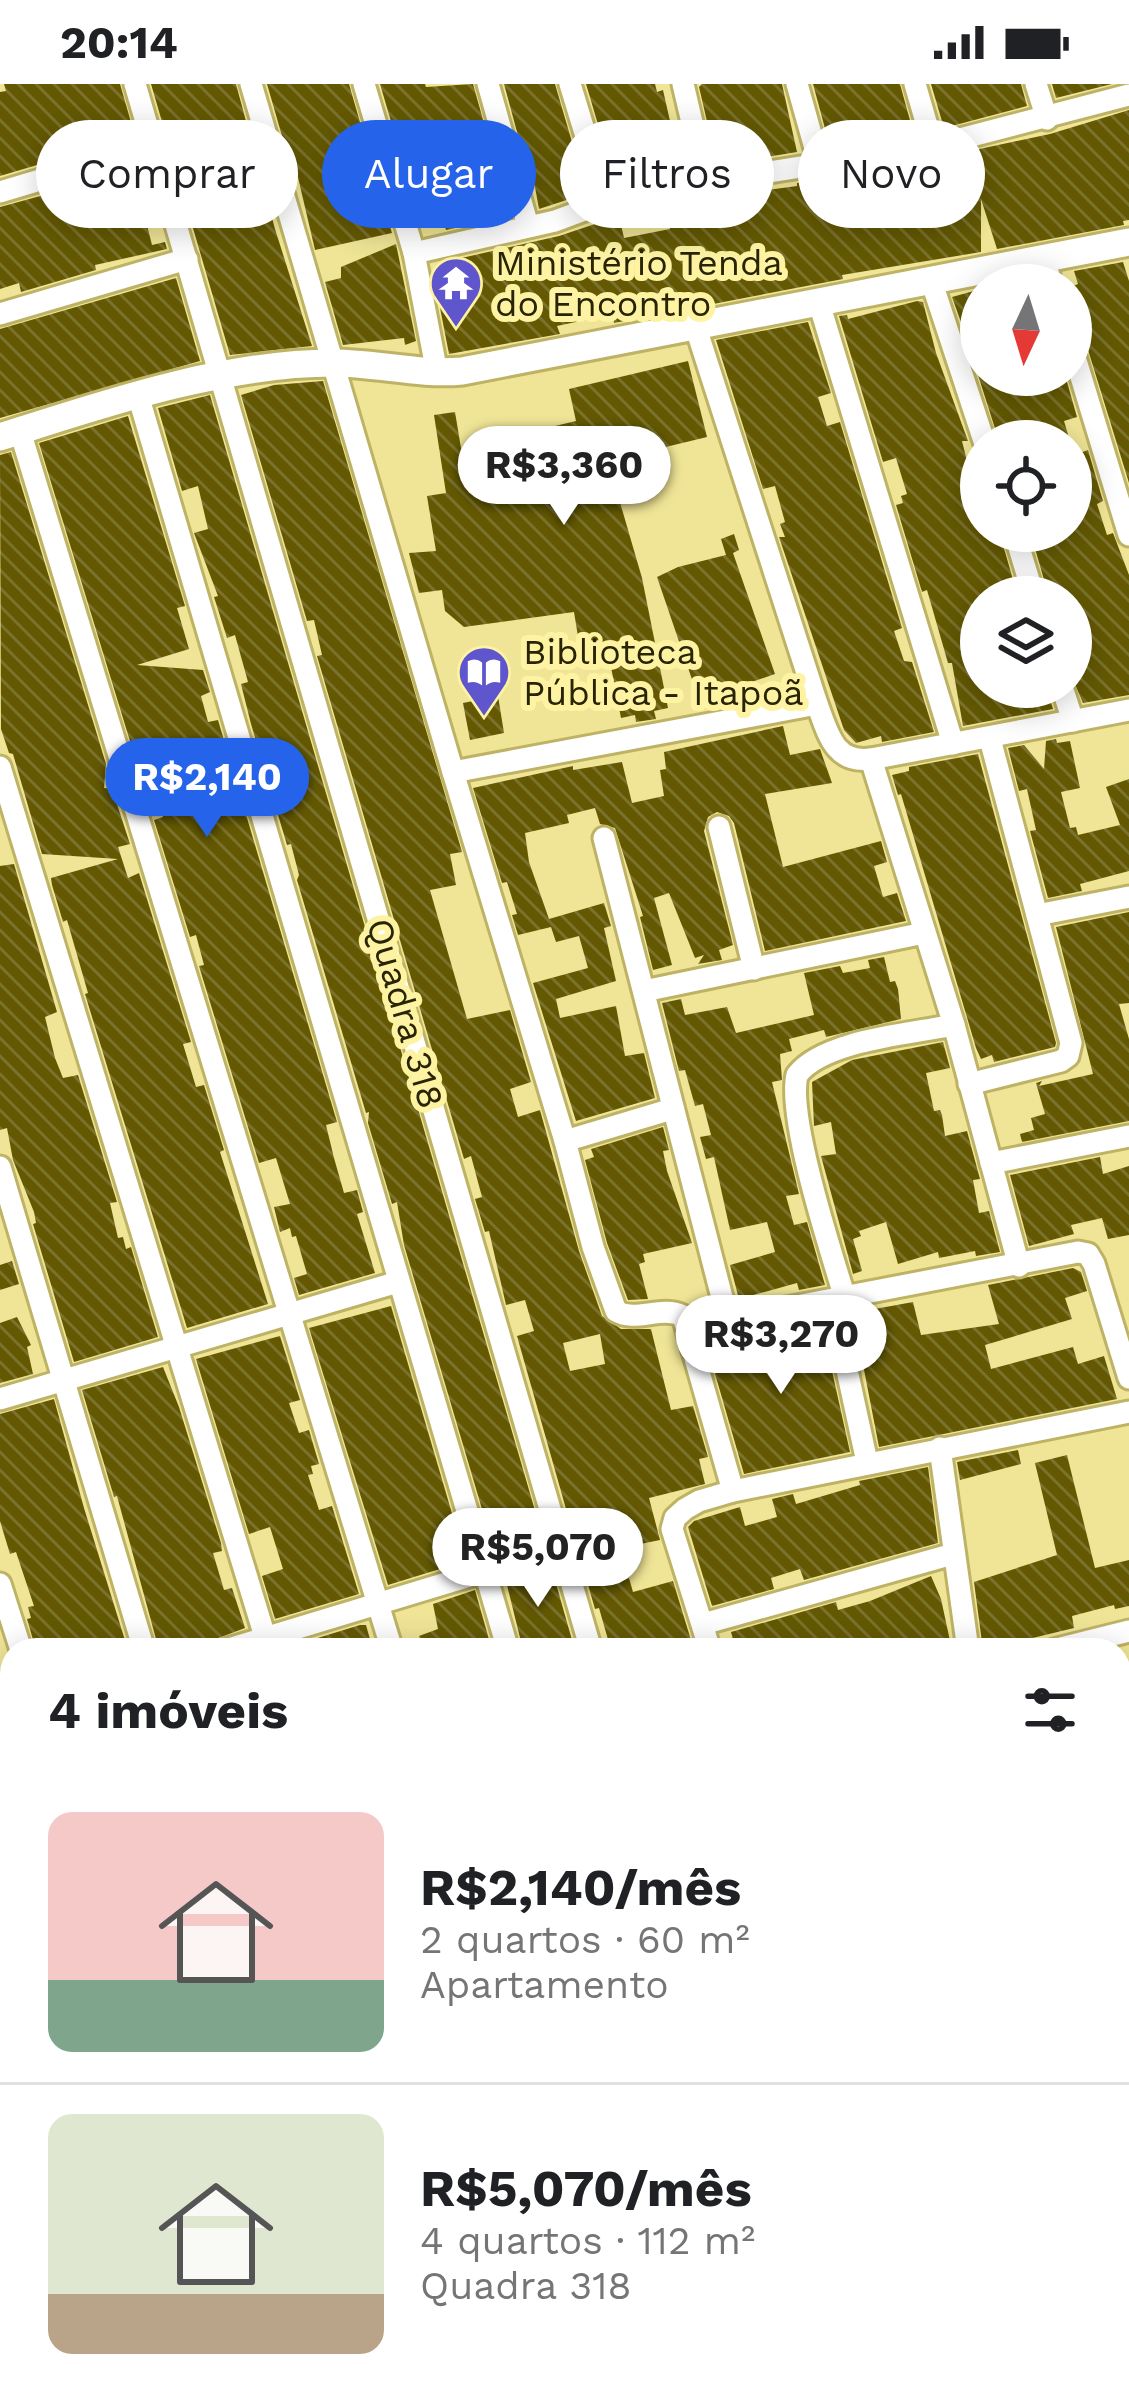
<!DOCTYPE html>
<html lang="pt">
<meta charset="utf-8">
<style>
:root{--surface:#fff;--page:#f2f2f2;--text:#202124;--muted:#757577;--line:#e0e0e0;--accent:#2563eb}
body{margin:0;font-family:"Work Sans",sans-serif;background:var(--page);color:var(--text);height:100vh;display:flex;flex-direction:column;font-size:45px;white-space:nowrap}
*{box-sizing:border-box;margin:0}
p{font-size:39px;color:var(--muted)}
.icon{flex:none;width:66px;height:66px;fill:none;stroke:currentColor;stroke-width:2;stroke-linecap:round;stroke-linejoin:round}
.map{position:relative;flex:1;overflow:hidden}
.side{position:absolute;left:0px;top:1554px;width:1131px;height:771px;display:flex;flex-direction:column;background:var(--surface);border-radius:36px 36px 0 0;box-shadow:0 6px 30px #0003}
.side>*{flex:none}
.hud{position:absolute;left:36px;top:36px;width:1059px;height:108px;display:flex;gap:24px}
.needle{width:78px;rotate:184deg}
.controls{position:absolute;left:960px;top:180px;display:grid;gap:24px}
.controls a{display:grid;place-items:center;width:132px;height:132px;border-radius:50%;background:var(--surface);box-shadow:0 6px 30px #0003;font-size:60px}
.price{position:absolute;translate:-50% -102px;padding:0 27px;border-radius:42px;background:#fff;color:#222;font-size:39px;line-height:78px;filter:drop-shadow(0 3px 6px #0008)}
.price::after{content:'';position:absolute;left:50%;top:72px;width:36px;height:27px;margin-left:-18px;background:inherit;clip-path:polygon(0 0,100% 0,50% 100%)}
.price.on{background:var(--accent);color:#fff}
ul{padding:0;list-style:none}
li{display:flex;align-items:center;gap:36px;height:300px;padding:0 48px}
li+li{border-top:3px solid var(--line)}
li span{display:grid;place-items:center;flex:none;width:336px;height:240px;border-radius:24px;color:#555}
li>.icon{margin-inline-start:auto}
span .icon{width:144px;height:144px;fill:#fffc;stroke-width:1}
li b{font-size:51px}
h2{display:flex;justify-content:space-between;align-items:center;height:144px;padding:0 48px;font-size:51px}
.pill{padding:0 42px;border-radius:54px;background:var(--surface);box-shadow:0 6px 30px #0003;font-size:42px;line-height:108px}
.pill.on{background:var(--accent);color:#fff}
.status{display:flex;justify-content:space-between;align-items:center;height:84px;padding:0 60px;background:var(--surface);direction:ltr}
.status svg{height:33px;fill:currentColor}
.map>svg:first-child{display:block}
.building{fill:url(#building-back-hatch);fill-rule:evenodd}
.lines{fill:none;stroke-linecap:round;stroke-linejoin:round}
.minor-casing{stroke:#beb365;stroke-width:27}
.tertiary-casing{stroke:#beb365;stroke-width:33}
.minor{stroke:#fff;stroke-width:21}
.tertiary{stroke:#fff;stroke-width:27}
.labels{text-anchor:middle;stroke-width:12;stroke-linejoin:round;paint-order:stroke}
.poi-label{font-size:36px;fill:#292403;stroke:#fdf3a3;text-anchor:start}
.street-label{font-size:36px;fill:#292403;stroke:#fdf3a3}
</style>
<div class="status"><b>20:14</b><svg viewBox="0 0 49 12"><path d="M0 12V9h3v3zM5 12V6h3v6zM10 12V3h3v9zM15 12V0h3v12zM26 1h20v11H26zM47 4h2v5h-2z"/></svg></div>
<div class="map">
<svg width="1129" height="2324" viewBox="0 0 1129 2324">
<defs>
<pattern id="building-back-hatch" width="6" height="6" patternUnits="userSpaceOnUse" patternTransform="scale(3)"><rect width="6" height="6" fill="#645902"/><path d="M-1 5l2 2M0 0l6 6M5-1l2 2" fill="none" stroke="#7b722e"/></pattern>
</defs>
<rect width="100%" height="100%" fill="#f0e596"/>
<g class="building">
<path d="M4,0H120L135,52L0,92V8L6,7Z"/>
<path d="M151,0H236L275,145L312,262L230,271Z"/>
<path d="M267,0H349L392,149L315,166L297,89L293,90Z"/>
<path d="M380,0H425L426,3L473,0L510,132L446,146L441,130L420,136Z"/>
<path d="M504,0H555L582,92L576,93L579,112L539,125L529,70H523Z"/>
<path d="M586,0H655L657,8L663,6L670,37H676L688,86L616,101Z"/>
<path d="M702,0H782L797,68L729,79L728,74L716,76L699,3Z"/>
<path d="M813,0H900L911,40L891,45L893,53L830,63Z"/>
<path d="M931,0H1021L1027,22L944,44Z"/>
<path d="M1052,0H1112L1056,14Z"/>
<path d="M1129,26V136L1123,137L1124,141L997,165L981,115V168L842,191L843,195L614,239L613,230L557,242L560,250L449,270L434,193L460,190L457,175L559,152L619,132L624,154L670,145L668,128L690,125L689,117L797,102V99L815,96L822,97L829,130L895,120L886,85L1050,50Z"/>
<path d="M132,87L137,103L149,100L156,126L144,129L152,161L165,158L167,165L95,181L96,186L21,208L19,199L0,205V123Z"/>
<path d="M396,160L416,257L405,261L404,254L343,261L325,198L341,194V183Z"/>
<path d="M1123,178L1129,197V399L1085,256L1071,245V235L1076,234L1071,203L1078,200L1074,187Z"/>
<path d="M176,194L200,277L0,334V245Z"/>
<path d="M981,205V283H977L952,213Z"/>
<path d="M917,217L923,218L936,269L968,357H962L972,397L981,394V447H999L1018,513H981V603H1047L1053,625L963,642L952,579H948L927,506L922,508L896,421L903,419L901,412L907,410L896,374L883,378L839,232L847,231L848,235Z"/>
<path d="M808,238L831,309L818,313L827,342L840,338L902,544L894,547L904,577L912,578L934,648L882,658L881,652L856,659L844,646L779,453H785L780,440L785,438L775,402L763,405L716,256Z"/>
<path d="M688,277L707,353L608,377L642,494L668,624L654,627L656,635L636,638L635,631L621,634L610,578L583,583L574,528L464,543L445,527L442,506L419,509L409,469L436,467L427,412L446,409L434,331L455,328L468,406L522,397L513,352L576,337L569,305Z"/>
<path d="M978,291H1065L1077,333L1064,337L1070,357H999Z"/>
<path d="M323,297L462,768L450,770L456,801L430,806L467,935L510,926L531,998L510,1005L518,1033L540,1026L579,1167L602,1232L621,1245H651L671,1326L693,1322L708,1373L699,1375L705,1400L649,1414L660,1456L611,1466L619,1497L629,1494L633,1508L673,1497L694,1566H611L599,1524L595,1525L577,1463L599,1455L590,1425L568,1432L517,1252L534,1247L525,1216L506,1221L489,1147L485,1148L475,1115L482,1113L471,1072L464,1075L317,572L322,571L314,536L307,537L241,311L274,301ZM600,1250L605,1280L570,1287L563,1259Z"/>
<path d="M210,311L543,1454L495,1469L404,1161L397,1118L392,1120L368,1039L369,1028L366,1029L297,796L299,791L291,760L287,761L251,640L241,600L248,598L235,551L227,554L214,513L218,512L194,449L208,445L198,402L182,407L158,324Z"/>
<path d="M128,332L185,522L177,524L189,565L137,581L203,586L210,608L201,612L208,638L218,636L337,1038L326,1041L334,1074L344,1109L357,1106L363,1128L357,1130L375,1189L299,1211L294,1194L307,1190L296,1152L292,1153L290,1144L280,1148L274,1123L290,1120L276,1074L259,1079L199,882L204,881L196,851L190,853L154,736L163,733L153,700L144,703L39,359Z"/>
<path d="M1088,366L1103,417L1097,420L1107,451L1113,449L1129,491V611L1083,619L1071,591V513H1049L1030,447H1071V372Z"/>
<path d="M11,368L106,680L104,704L112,705L130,760L118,763L128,794L139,789L191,958L183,960L196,1003L204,1001L224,1066L220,1068L268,1220L187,1244L85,910L88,909L67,836L63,838L52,801L51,794L118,775L42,770L13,670L9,669L1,645L0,371Z"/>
<path d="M734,450L739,466L733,469L775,590L699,616L657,493L678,483L726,471L721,455Z"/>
<path d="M498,612L504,649L470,656L463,619Z"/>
<path d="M783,642L790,671L820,665L832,699L765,710L783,783L881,757L887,778L874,782L883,813L897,809L906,837L765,867L734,739L729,732L717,728L708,733L704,747L733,861L719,866L722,876L698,880L704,871L695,874L669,809L654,814L672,881L653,886L640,833L643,832L615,744L600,740L595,724L567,731L569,739L525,749L529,778L549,835L604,819L611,842L604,844L616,897L556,915L560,934L616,922L625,972L644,969L655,1014L576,1037L533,899L588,884L579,852L556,858L551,843L518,851L512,831L517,830L507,798L502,799L473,704L573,682V686L622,678L632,719L664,712L660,686L666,685L664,668Z"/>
<path d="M1056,655L1057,659L1070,657L1080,704L1061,708L1070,744L1076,743L1078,751L1120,741L1106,703L1129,695V787L1080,800L1082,807L1048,814L1030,747L1036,746L1027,705L1019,707L1008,664L1024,661L1044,685L1046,657Z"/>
<path d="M978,670L1056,959L1055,963L994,978L992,971L981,975L976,964L901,710L898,711L892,691L909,687V683Z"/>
<path d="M14,780L57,928L45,933L55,974L63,994L78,991L117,1118L110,1119L118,1154L123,1153L126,1165L131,1163L158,1253L74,1278L33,1140L36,1139L34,1128L13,1076L7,1044L0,1046V782Z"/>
<path d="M1129,828V919L1119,920L1129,955V1037L1022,1058L1020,1050L1034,1046L1031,1034L1045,1030L1036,999L1042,997L1039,1002L1093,990L1056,843Z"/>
<path d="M884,873L890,898L895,897L898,905L901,935L826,953L824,946L789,955L792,967L780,970L782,996L772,998L799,1110L786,1112L794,1141L807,1138L825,1201L799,1206L797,1199L739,1215L730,1181L775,1168L767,1138L730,1146L714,1073L706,1075L700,1053L711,1051L703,1020L695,1022L685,986L679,987L662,919L681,915L685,931L727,923L736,949L814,931L804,889L840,882L843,889L870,884L868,876Z"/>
<path d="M943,958L950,984L926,989L934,1027L940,1026L942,1031L945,1052L967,1047L980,1095L973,1096L979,1129L989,1127L1000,1168L976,1172L975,1167L939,1174L938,1168L898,1180L886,1138L859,1147L861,1152L853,1155L862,1187L853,1190L821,1072L836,1070L831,1038L814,1042L812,998L852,976Z"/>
<path d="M663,1043L669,1066L663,1067L667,1087L692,1159L643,1170L645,1178L639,1180L648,1215L628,1216L607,1159L585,1076L594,1073L591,1065Z"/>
<path d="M1100,1073L1103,1090L1129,1082V1151L1108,1155L1102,1134L1071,1141L1074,1150L1029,1162L1010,1091Z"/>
<path d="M12,1177L19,1200L0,1206V1181Z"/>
<path d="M1073,1184L1081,1188L1087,1207L1065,1214L1072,1235L985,1261L991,1285L1073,1263L1078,1280L1104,1272L1117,1315L879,1363L853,1229L913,1218L921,1251L999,1240L988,1201Z"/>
<path d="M391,1222L466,1477L388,1501L309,1244Z"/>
<path d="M17,1233L31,1261L27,1263L33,1290L0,1299V1239Z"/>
<path d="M820,1233L850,1368L744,1390L705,1255L719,1252L720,1257L726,1255L728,1264L767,1255L762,1245L808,1239L807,1235Z"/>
<path d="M280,1252L300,1316L289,1319L299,1349L309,1346L319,1380L311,1382L313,1390L308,1391L319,1426L332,1422L359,1510L275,1535L262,1492L283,1485L270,1443L249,1450L196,1275Z"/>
<path d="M163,1283L179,1323L221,1459L222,1467L213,1469L224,1506L232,1504L245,1544L187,1566H159L117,1412L114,1413L82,1306Z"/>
<path d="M54,1315L84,1424L128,1566H36L27,1535L31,1534L28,1523L34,1522L16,1468L10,1470L0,1437V1330Z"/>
<path d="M1018,1366L1021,1380L960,1396L957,1378Z"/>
<path d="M1067,1371L1095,1484L1129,1476V1522L1115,1525L1114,1521L1072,1532L1074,1544L983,1566L974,1498L1057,1471L1035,1379Z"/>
<path d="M928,1383L938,1459L804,1496L800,1485L771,1494L774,1505L712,1522L688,1443L694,1437L740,1423L745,1442L777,1433L772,1415L793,1410L796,1420L860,1401L859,1397Z"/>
<path d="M548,1484L553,1489L572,1556L523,1566L506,1497Z"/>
<path d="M931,1492L941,1515L952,1566H736L731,1548L836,1518L838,1526L870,1517Z"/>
<path d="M475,1506L492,1566H424L419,1552L438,1545L433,1520Z"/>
<path d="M360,1541H366L373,1566H305L308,1557Z"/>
</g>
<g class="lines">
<g class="minor-casing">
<g id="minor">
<path d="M135,0L591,1566"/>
<path d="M251,0L453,688L817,620"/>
<path d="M364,0L414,169L437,289"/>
<path d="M488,0L528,142"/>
<path d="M570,0L606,118"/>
<path d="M683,0L706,98"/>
<path d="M797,0L820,82"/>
<path d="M915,0L933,62"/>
<path d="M1036,0L1047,35"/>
<path d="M0,108L154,62"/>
<path d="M414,169L555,137L606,118L706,98L933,62L1129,11"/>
<path d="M1044,176L1052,201"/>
<path d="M931,196L984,357"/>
<path d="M819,219L953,660"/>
<path d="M0,230L187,175"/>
<path d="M695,241L817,620C828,649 834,680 871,675L1129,626"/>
<path d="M1071,260L1129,451"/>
<path d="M138,311L508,1566"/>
<path d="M20,347L392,1566"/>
<path d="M1014,447L1034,513"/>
<path d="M1062,603L1073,637"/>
<path d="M871,675L954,941L1019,1182"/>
<path d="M0,683L269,1566"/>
<path d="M453,688L565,1057"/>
<path d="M719,743L754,885"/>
<path d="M604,754L727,1233"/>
<path d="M1037,831L1129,813"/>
<path d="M644,907L924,849"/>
<path d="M969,1000L1061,977L1068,972L1071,959L990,655"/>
<path d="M672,1025L565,1057L593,1163L616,1227C636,1239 661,1221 683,1232L733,1407"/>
<path d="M991,1079L1129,1052"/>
<path d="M0,1083L144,1566"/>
<path d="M845,1214C831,1168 787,1033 797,991C824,956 911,950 954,941"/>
<path d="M832,1217L867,1378"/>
<path d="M688,1243L1078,1168L1088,1170L1094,1180L1129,1294"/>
<path d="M0,1315L398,1198"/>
<path d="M940,1364L968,1566"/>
<path d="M0,1500L21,1566"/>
<path d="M703,1540L953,1470"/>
<path d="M225,1566L562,1464"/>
<path d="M710,1566L672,1445L675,1434L685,1425L699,1417L733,1407L1129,1328"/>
<path d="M1053,1566L1129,1547"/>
<path d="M0,1635L12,1632"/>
<path d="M0,1912L9,1947"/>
<path d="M1119,1931L1129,1927"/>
<path d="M1119,1986L1129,1982"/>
<path d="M0,2262L12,2258"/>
<path d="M3,2324L39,2313"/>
</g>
</g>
<g class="tertiary-casing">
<path id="tertiary" d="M0,353C103,320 224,279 333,279C377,279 419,291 462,287L1129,158"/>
</g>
<use href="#minor" class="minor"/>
<use href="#tertiary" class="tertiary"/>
</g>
<defs>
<g id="temple-pin" transform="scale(2.7)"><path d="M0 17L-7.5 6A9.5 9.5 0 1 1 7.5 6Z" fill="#5f56ce" stroke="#fdf3a3"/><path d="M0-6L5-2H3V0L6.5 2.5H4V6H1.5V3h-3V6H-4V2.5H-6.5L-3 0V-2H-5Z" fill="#fff"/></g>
<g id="library-pin" transform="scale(2.7)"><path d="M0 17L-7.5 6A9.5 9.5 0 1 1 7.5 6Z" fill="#5f56ce" stroke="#fdf3a3"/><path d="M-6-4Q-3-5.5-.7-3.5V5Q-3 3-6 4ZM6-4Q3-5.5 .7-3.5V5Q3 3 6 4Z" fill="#fff"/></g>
</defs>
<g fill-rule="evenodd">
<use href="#temple-pin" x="456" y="199"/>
<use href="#library-pin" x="484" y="588"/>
</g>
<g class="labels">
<g class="poi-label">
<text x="495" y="191">Ministério Tenda<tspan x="495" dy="41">do Encontro</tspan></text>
<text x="523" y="580">Biblioteca<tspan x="523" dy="41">Pública - Itapoã</tspan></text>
</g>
<g class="street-label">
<text transform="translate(406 929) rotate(74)" y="13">Quadra 318</text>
</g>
</g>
</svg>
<div class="controls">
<a><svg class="needle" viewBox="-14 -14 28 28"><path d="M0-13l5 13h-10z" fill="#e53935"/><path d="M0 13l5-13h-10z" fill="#757577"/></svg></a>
<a><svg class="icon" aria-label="locate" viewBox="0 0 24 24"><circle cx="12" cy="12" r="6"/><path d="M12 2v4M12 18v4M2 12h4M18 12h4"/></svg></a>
<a><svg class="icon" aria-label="layers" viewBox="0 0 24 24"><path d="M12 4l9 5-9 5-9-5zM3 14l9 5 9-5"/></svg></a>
</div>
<b class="price" style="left:564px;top:444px">R$3,360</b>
<b class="price on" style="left:207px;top:756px">R$2,140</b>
<b class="price" style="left:781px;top:1313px">R$3,270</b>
<b class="price" style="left:538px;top:1526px">R$5,070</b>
<div class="hud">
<a class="pill">Comprar</a>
<a class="pill on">Alugar</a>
<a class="pill">Filtros</a>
<a class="pill">Novo</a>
</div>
<section class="side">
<h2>4 imóveis<svg class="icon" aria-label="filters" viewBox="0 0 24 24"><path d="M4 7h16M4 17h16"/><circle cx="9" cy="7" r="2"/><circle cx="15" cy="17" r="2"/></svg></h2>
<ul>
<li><span style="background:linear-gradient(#f6c9c9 70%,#7fa58c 0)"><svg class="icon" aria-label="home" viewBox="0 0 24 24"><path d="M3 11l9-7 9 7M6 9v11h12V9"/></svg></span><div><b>R$2,140/mês</b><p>2 quartos · 60 m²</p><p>Apartamento</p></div></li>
<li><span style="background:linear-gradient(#dfe7d0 75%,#b9a48a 0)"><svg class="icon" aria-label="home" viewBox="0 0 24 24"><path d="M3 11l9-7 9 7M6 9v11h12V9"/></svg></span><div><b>R$5,070/mês</b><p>4 quartos · 112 m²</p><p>Quadra 318</p></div></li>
</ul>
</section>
</div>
